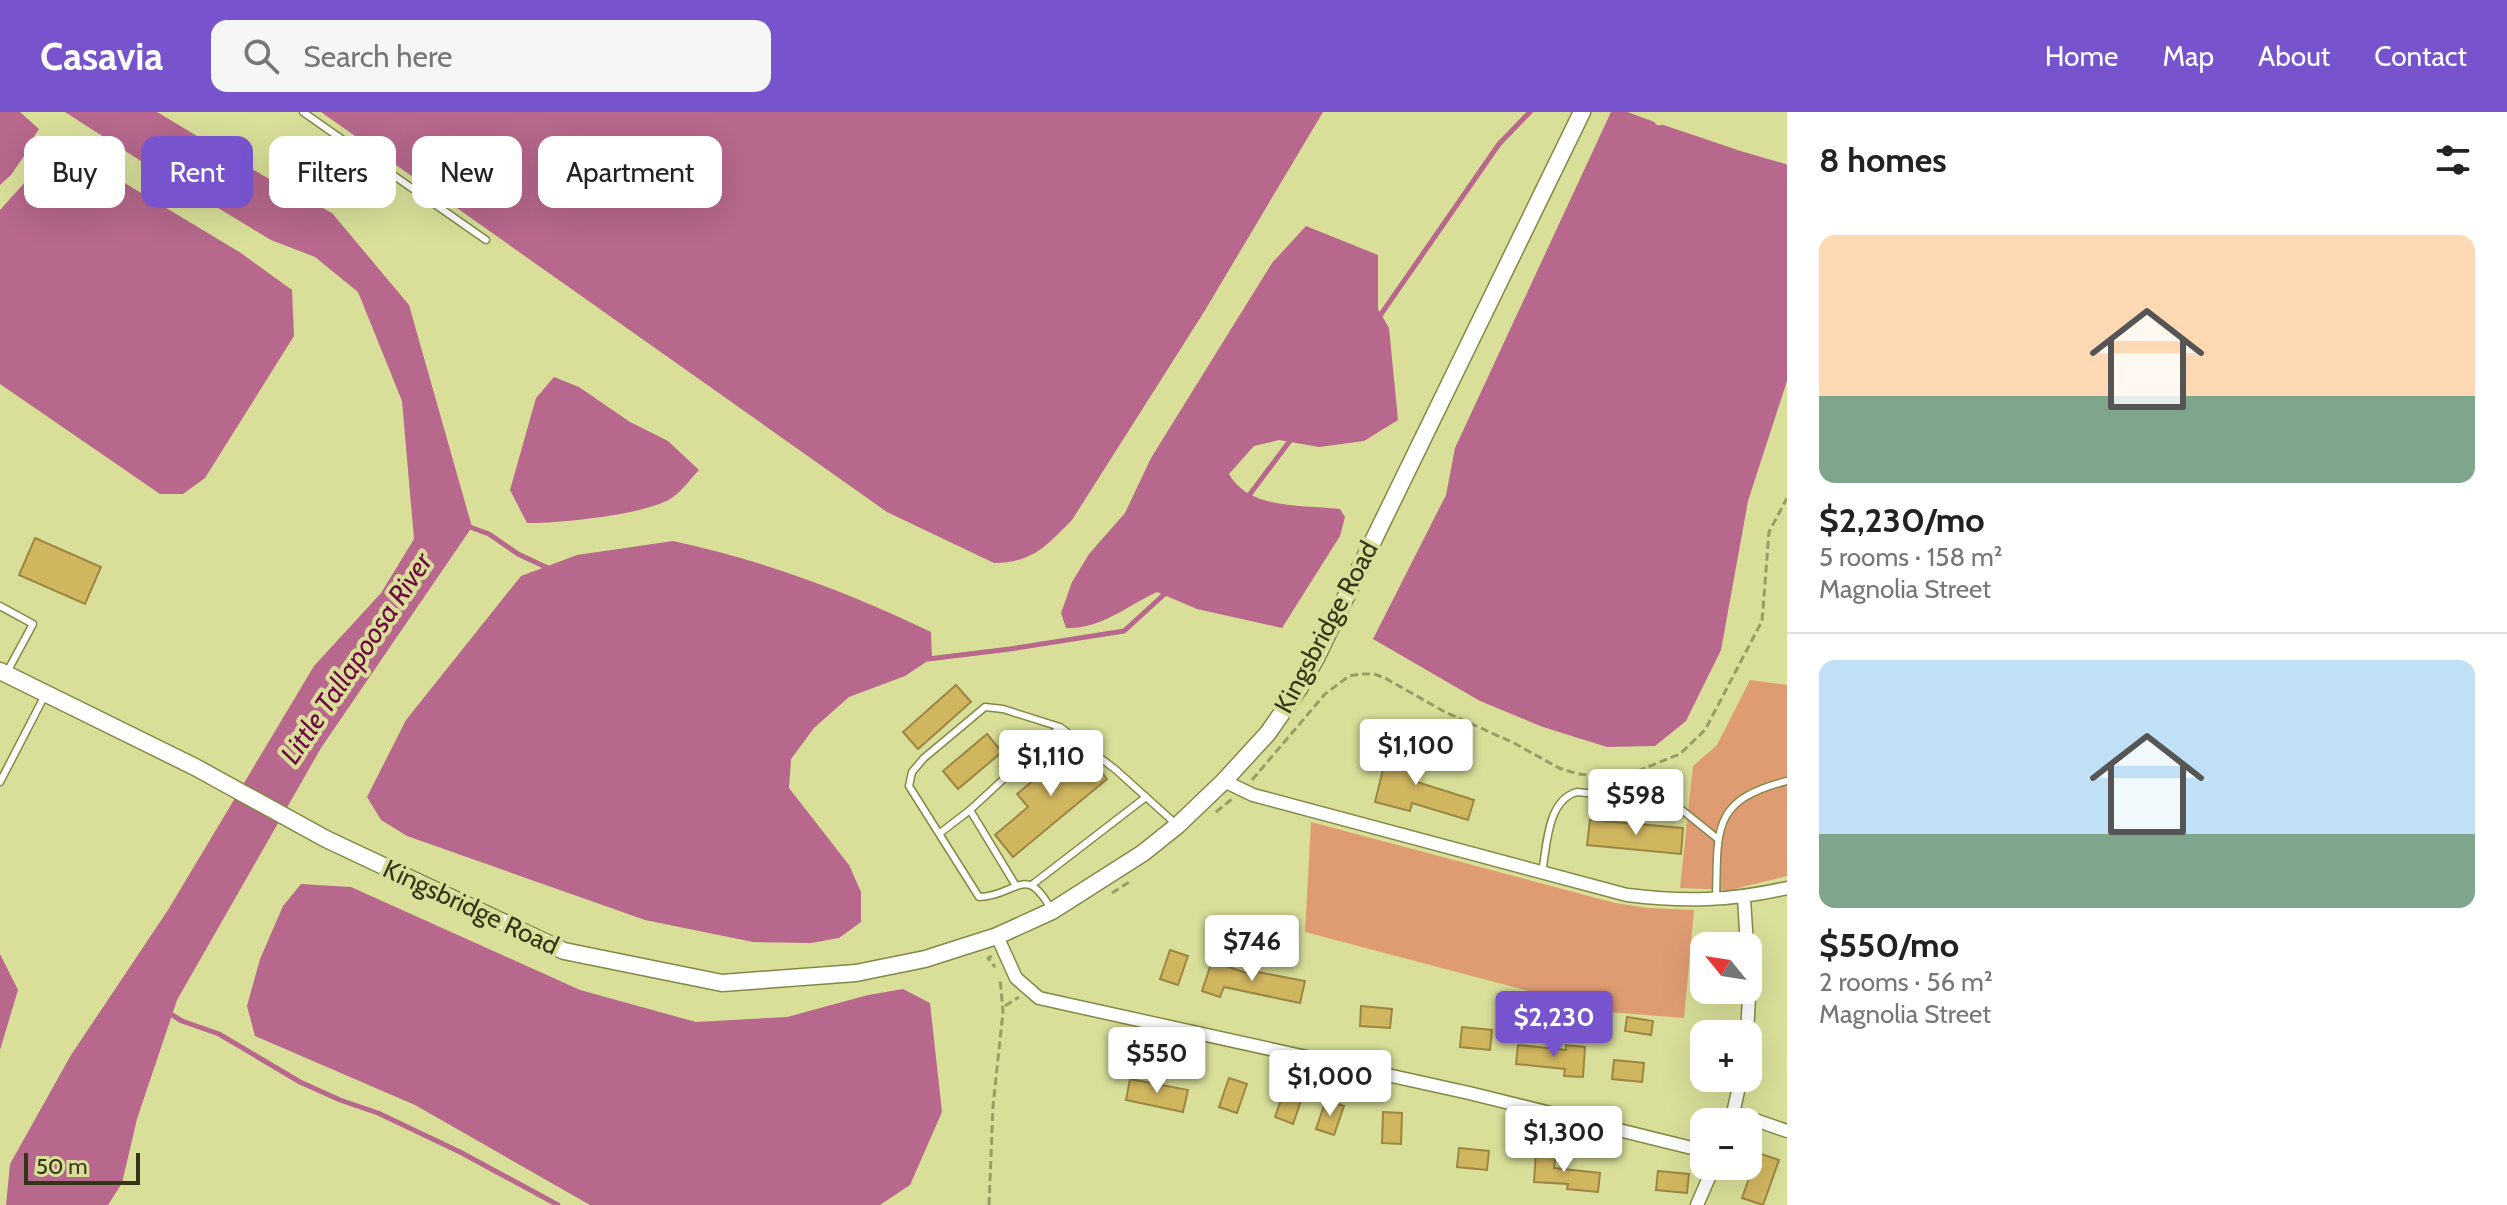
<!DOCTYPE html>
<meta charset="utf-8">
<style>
:root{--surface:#fff;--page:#f6f6f6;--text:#222;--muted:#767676;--line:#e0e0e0;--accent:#7754ce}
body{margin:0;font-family:Cabin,sans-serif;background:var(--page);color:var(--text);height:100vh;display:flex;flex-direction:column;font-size:30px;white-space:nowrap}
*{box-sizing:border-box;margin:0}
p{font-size:26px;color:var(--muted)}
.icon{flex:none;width:44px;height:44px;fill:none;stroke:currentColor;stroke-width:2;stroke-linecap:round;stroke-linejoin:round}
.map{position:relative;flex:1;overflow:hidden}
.details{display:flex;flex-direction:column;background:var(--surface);width:720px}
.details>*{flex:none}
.hud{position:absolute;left:24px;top:24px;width:760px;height:72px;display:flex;gap:16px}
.needle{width:52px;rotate:300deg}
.fabs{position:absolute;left:1690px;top:820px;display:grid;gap:16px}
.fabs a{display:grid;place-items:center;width:72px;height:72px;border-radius:16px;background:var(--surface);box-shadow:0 8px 32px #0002;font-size:40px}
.scale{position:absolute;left:24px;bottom:20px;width:116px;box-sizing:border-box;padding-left:8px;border:4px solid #333519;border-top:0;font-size:22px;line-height:28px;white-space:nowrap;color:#333519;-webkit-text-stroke:6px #d9df99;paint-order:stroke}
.price{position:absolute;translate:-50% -68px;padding:0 18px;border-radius:8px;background:#fff;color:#222;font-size:26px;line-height:52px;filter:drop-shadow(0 2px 4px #0008)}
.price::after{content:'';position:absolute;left:50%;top:48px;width:24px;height:18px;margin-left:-12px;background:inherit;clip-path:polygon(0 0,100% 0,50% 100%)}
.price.current{background:var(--accent);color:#fff}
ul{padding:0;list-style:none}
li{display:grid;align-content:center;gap:16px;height:424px;padding:0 32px}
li+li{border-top:2px solid var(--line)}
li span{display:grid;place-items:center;height:248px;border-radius:16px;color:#555}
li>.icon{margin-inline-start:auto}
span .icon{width:144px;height:144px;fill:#fffc;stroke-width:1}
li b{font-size:34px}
h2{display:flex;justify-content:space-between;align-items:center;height:96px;padding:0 32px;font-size:34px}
.chip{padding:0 28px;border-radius:16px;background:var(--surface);box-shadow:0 8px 32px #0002;font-size:28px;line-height:72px}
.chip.current{background:var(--accent);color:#fff}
header{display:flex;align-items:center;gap:48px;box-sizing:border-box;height:112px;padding:0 40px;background:var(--accent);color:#fff}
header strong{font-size:38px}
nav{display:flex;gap:44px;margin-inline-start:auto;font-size:28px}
.search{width:560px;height:72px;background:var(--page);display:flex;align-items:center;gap:20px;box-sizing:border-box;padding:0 28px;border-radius:16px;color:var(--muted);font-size:30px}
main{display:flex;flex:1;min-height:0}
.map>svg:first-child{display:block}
.green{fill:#df9c73}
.water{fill:#b7688c}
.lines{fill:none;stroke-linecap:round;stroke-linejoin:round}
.stream{stroke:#b7688c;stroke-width:5}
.building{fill:#d1b660;stroke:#9b8642;stroke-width:2}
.service-casing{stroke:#848845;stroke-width:9}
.minor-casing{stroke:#848845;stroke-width:15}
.tertiary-casing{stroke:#848845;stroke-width:19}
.path{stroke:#989d67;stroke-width:3;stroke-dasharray:8 4;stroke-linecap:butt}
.service{stroke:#fff;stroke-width:6}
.minor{stroke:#fff;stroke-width:12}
.tertiary{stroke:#fff;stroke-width:16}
.labels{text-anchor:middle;stroke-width:8;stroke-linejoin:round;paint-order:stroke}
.street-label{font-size:26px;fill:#333519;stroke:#d9df99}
.water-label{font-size:28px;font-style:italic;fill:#6e0944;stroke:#d9df99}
</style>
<header>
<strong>Casavia</strong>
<div class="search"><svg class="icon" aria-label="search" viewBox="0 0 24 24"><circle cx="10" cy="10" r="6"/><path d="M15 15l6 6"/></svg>Search here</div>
<nav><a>Home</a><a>Map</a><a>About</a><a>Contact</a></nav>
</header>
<main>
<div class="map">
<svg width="1787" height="1093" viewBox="0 0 1787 1093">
<rect width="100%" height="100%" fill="#d9df99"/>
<g class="green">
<path d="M1750,568L1787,573V764L1730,778L1680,776L1693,654L1717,633Z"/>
<path d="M1311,710L1615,791L1648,796L1694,798L1684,906L1609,900L1305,820Z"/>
</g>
<g class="water">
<path d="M0,0H20L39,17L31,29L33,31L11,63L0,73Z"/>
<path d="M65,0H157L264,64L332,101L409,193L472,415L321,636L177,888L137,1007L122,1071L108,1093H6L10,1052L71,943L168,798L314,554L381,481L414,427L402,289L358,180L315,145L271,128L144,51Z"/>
<path d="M321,0H1323L1204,200L1072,408C1046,434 1034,450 994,451L887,400Z"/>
<path d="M1611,0H1620L1745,43L1787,55V269L1748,389L1721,538L1686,609L1655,634L1607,635L1543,615L1480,589L1373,527L1446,383L1455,336Z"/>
<path d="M67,34L93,52L241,141L292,178L294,224L205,366L183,382H160L0,272V98L45,48Z"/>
<path d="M1306,114L1378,143V197L1389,216L1398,308L1364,329L1319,335L1279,328L1254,334L1229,362C1249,398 1302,393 1340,397L1345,405L1340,424L1282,516L1197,497L1157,480C1128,493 1100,518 1066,516L1061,501L1072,470L1089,442L1125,401L1151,346L1272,151Z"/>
<path d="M554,265L579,275L630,310L668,329L699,358C691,366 683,378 673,385C652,402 556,412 527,411L510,378L536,286Z"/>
<path d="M673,429C762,448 848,480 931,520L932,546L905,564L849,585L814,616L791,647L789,676L849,753L861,780V810L839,826L811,831L753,830L645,808L407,724L381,708L367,685L406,608L521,464L577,443Z"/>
<path d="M301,772L351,775L580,878L696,910L787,905L868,883L903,877L930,891L942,1000L910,1073L880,1093H590L415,993L255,924L247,894L260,847L283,794Z"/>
<path d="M0,842L18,878L0,938Z"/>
</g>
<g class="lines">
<g class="stream">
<path d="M1620,0L1653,12"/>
<path d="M1662,15L1745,43L1787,55"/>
<path d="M1377,208L1499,32L1530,0"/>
<path d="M1247,386L1292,326"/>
<path d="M467,414L489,422L518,442L550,457"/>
<path d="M928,547L1010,537L1124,519L1169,478"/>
<path d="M169,901L182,909L219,922L300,970L340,988L378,1001L460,1040L558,1093"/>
</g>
</g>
<g class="building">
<path d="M35,426L101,455L85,492L19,463Z"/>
<path d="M956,573L971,590L918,637L903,620Z"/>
<path d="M987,622L1002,640L958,677L943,659Z"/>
<path d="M1389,633L1424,642L1417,670L1474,688L1468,708L1412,691L1410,699L1375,690Z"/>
<path d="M1075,634L1090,645L1107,667L1013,745L995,723L1028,695L1017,682Z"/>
<path d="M1590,708L1683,716L1681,742L1587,733Z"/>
<path d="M1170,838L1188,844L1178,873L1160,867Z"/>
<path d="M1212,849L1246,861L1247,858L1305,869L1300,891L1224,875L1220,885L1202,879Z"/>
<path d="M1361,894L1392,897L1390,916L1360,914Z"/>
<path d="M1627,905L1653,909L1651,923L1625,919Z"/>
<path d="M1462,915L1492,918L1490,938L1460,935Z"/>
<path d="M1518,933L1566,938V933L1585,935L1583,965L1564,964L1565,957L1516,952Z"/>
<path d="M1614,948L1644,951L1642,970L1612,967Z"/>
<path d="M1229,966L1247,972L1237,1001L1219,995Z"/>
<path d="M1130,967L1188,978L1183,1000L1126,988Z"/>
<path d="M1285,977L1303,983L1293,1012L1275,1005Z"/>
<path d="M1326,988L1344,994L1334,1023L1316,1017Z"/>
<path d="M1383,1000L1402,1001L1401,1032L1382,1031Z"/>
<path d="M1459,1036L1489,1039L1487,1058L1457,1055Z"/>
<path d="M1536,1039L1556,1040L1554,1056L1600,1061L1598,1080L1567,1077L1568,1072L1534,1070Z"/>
<path d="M1758,1041L1779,1048L1763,1093L1742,1086Z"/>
<path d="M1658,1059L1689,1062L1687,1081L1656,1078Z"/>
</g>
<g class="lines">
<g class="service-casing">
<g id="service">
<path d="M303,0L486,128"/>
<path d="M0,494L33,512L7,560"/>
<path d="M0,670L44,585"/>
<path d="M940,721L970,698"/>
<path d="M1542,760C1547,734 1547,688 1577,680L1672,690L1718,727"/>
<path d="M1033,772L1146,685"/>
<path d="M1016,774L970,698L1060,615"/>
<path d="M1716,788C1718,719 1710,688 1787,669"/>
<path d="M1052,799C1025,749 1018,784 979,785L909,674L912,660L924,646L985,595L1003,597L1060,615L1116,658L1177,713"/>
</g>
</g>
<g class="minor-casing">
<g id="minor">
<path d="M1224,669L1253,683L1627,783C1685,790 1730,789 1787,776"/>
<path d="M1744,786L1747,834"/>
<path d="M997,824L1016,866L1039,886L1469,981L1704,1039"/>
<path d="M1747,922L1750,866L1748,842"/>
<path d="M1735,1001L1787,1019"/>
<path d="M1731,1010L1741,966"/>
<path d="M1697,1093L1714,1054"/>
</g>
</g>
<g class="tertiary-casing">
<path id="tertiary" d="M0,559L195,655L326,727L564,839L722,871L856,861L925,847L997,824L1052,799L1143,741L1178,713L1224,669L1268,621L1300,575L1316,546L1582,0"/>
</g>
<g class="path">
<path d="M1638,659L1645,678"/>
<path d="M1252,668L1325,582L1349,564L1362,562H1374L1385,566L1445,600L1514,631L1559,656L1578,662L1616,665L1638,659L1680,642L1705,618L1762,509L1769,420L1787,386"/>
<path d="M1216,700L1232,687"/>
<path d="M1112,781L1129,770"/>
<path d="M992,844L988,846L995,855"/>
<path d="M1005,894L1019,885"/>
<path d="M989,1093L993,994L1003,900L1000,866"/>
</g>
<use href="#service" class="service"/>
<use href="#minor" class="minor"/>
<use href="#tertiary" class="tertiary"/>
</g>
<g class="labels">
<g class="street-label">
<text transform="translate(1326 515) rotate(-62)" y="9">Kingsbridge Road</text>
<text transform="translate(471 795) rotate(25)" y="9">Kingsbridge Road</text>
</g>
<g class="water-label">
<text transform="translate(356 546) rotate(-56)" y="10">Little Tallapoosa River</text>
</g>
</g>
</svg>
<div class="fabs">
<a><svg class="needle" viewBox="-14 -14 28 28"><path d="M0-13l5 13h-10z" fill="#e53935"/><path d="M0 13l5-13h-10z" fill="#767676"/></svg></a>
<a>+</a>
<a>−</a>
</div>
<div class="scale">50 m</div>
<b class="price" style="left:1416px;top:675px">$1,100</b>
<b class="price" style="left:1051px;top:686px">$1,110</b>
<b class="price" style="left:1636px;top:725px">$598</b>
<b class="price" style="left:1252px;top:871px">$746</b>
<b class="price current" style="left:1554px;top:947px">$2,230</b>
<b class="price" style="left:1157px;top:983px">$550</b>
<b class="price" style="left:1330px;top:1006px">$1,000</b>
<b class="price" style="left:1564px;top:1062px">$1,300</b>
<div class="hud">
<a class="chip">Buy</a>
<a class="chip current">Rent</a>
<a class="chip">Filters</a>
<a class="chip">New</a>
<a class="chip">Apartment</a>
</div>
</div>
<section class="details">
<h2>8 homes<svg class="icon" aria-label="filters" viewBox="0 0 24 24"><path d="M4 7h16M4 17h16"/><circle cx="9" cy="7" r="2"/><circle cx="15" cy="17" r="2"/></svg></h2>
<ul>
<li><span style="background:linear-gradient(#ffd9b3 65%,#7fa58c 0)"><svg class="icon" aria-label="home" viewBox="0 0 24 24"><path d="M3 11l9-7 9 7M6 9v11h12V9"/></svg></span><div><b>$2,230/mo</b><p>5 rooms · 158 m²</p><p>Magnolia Street</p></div></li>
<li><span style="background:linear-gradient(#bfe0f5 70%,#7fa58c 0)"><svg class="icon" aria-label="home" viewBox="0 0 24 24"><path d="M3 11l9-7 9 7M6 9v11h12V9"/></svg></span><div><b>$550/mo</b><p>2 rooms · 56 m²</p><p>Magnolia Street</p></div></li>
</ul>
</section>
</main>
